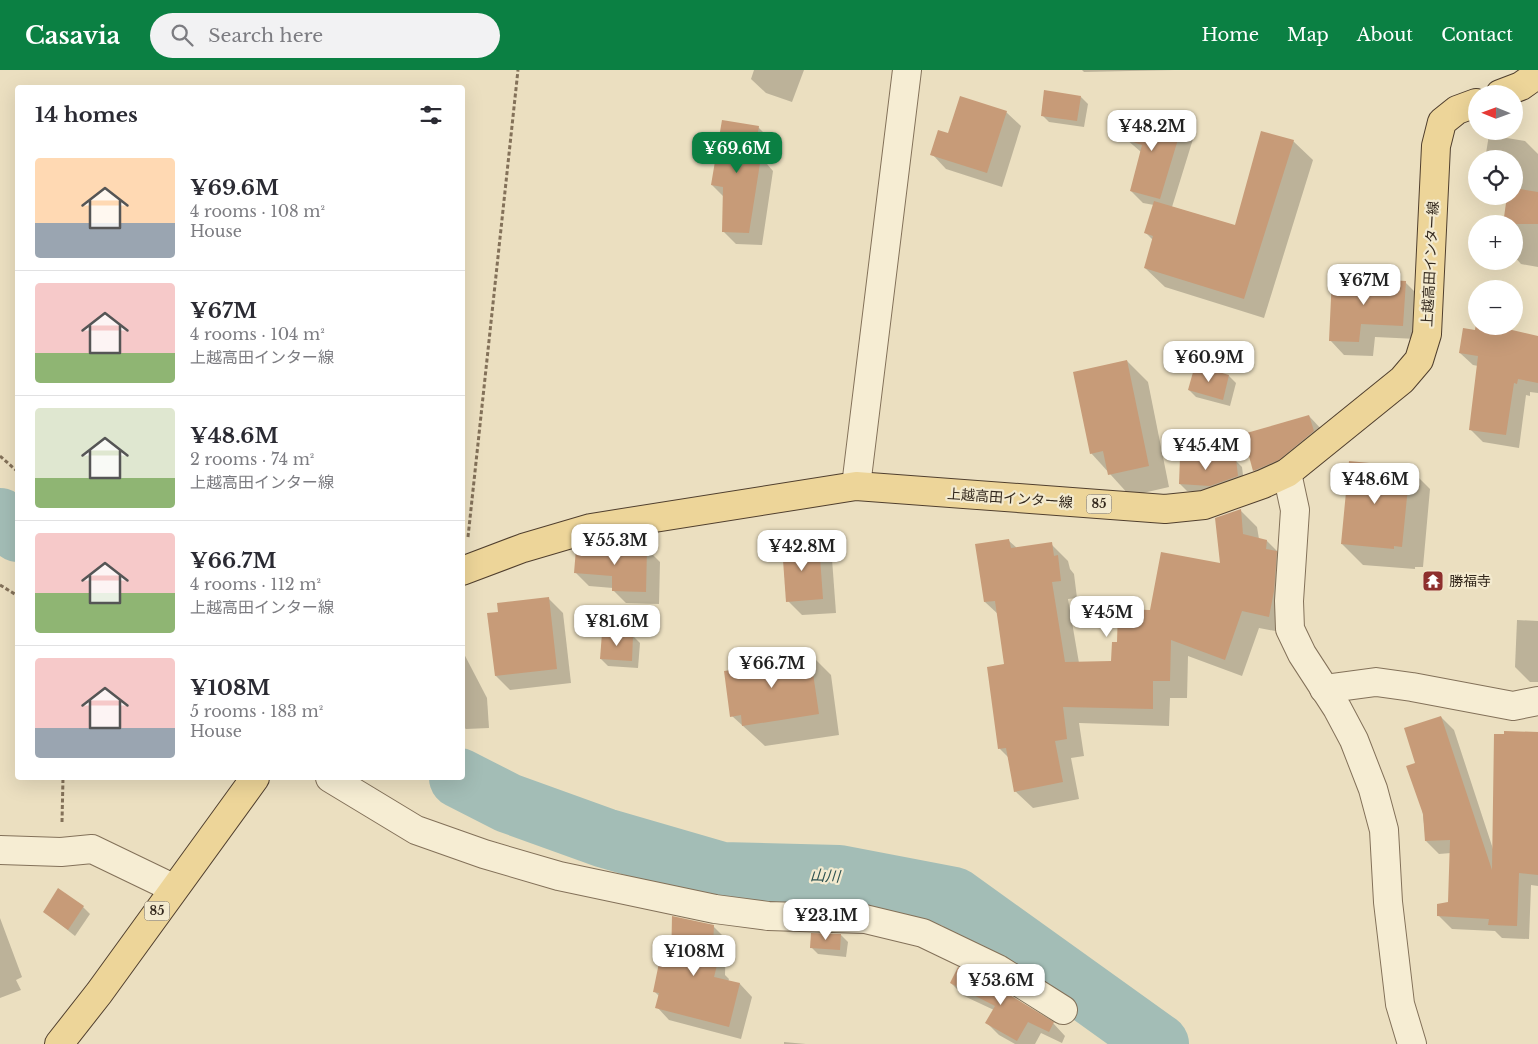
<!DOCTYPE html>
<meta charset="utf-8">
<style>
:root{--surface:#fff;--page:#f2f2f3;--text:#2b2b33;--muted:#7c7c81;--line:#e1e1e2;--accent:#0b8043}
body{margin:0;font-family:"Libre Baskerville","Noto Sans JP",serif;background:var(--page);color:var(--text);height:100vh;display:flex;flex-direction:column;font-size:19px;white-space:nowrap}
*{box-sizing:border-box;margin:0}
p{font-size:16px;color:var(--muted)}
.icon{flex:none;width:28px;height:28px;fill:none;stroke:currentColor;stroke-width:2;stroke-linecap:round;stroke-linejoin:round}
.map{position:relative;flex:1;overflow:hidden}
.drawer{position:absolute;left:15px;top:15px;width:450px;height:695px;display:flex;flex-direction:column;background:var(--surface);border-radius:5px;box-shadow:0 5px 20px #0002}
.drawer>*{flex:none}
.needle{width:32px;rotate:271deg}
.buttons{position:absolute;left:1468px;top:15px;display:grid;gap:10px}
.buttons a{display:grid;place-items:center;width:55px;height:55px;border-radius:50%;background:var(--surface);box-shadow:0 5px 20px #0002;font-size:25px}
.price{position:absolute;translate:-50% -42px;padding:0 11px;border-radius:10px;background:#fff;color:#222;font-size:16px;line-height:32px;filter:drop-shadow(0 1px 2px #0008)}
.price::after{content:'';position:absolute;left:50%;top:30px;width:15px;height:11px;margin-left:-8px;background:inherit;clip-path:polygon(0 0,100% 0,50% 100%)}
.price.current{background:var(--accent);color:#fff}
ul{padding:0;list-style:none}
li{display:flex;align-items:center;gap:15px;height:125px;padding:0 20px}
li+li{border-top:1px solid var(--line)}
li span{display:grid;place-items:center;flex:none;width:140px;height:100px;border-radius:5px;color:#555}
li>.icon{margin-inline-start:auto}
span .icon{width:60px;height:60px;fill:#fffc;stroke-width:1}
li b{font-size:21px}
h2{display:flex;justify-content:space-between;align-items:center;height:60px;padding:0 20px;font-size:21px}
header{display:flex;align-items:center;gap:30px;box-sizing:border-box;height:70px;padding:0 25px;background:var(--accent);color:#fff}
header strong{font-size:24px}
nav{display:flex;gap:28px;margin-inline-start:auto;font-size:18px}
.search{width:350px;height:45px;background:var(--page);display:flex;align-items:center;gap:12px;box-sizing:border-box;padding:0 18px;border-radius:28px;color:var(--muted);font-size:19px}
.map>svg:first-child{display:block}
.shadow{fill:#0003}
.lines{fill:none;stroke-linecap:round;stroke-linejoin:round}
.river{stroke:#a3bdb6;stroke-width:60}
.building{fill:#c79b78}
.minor-casing{stroke:#837159;stroke-width:30}
.major-casing{stroke:#503f2e;stroke-width:30}
.path{stroke:#837159;stroke-width:3;stroke-dasharray:4 2.5;stroke-linecap:butt}
.minor{stroke:#f6edd3;stroke-width:28}
.major{stroke:#edd599;stroke-width:28}
.labels{text-anchor:middle;stroke-width:4.5;stroke-linejoin:round;paint-order:stroke}
.shield{fill:#f3eacf;stroke:#6d6252;stroke-width:1}
.shield-label{font-size:12px;font-weight:bold;fill:#33281d}
.street-label{font-size:14px;fill:#33281d;stroke:#f3eacf}
.poi-label{font-size:14px;fill:#33281d;stroke:#f3eacf;text-anchor:start}
.water-label{font-size:15px;font-style:italic;fill:#2d5251;stroke:#f3eacf}
</style>
<header>
<strong>Casavia</strong>
<div class="search"><svg class="icon" aria-label="search" viewBox="0 0 24 24"><circle cx="10" cy="10" r="6"/><path d="M15 15l6 6"/></svg>Search here</div>
<nav><a>Home</a><a>Map</a><a>About</a><a>Contact</a></nav>
</header>
<div class="map">
<svg width="1538" height="974" viewBox="0 0 1538 974">
<rect width="100%" height="100%" fill="#ebdfc0"/>
<g class="shadow">
<path d="M754,0H804L792,32L766,23L751,9Z"/>
<path d="M1082,0H1175L1084,2Z"/>
<path d="M1081,27L1088,34L1084,57L1049,52L1042,45Z"/>
<path d="M1006,42L1021,56L1002,117L946,99L932,84L949,65Z"/>
<path d="M1134,43L1182,57L1193,69L1172,137L1236,156L1293,71L1313,90L1264,248L1165,217L1145,198L1153,170L1146,163L1154,135L1143,133L1131,121L1141,82L1126,69Z"/>
<path d="M758,57L771,70L767,94L773,101L762,175L736,174L723,161L724,127L712,115Z"/>
<path d="M1489,65L1525,71L1538,84V197L1521,194L1514,186V89H1485Z"/>
<path d="M1405,212L1419,226L1417,269L1375,267L1373,286L1344,285L1330,270Z"/>
<path d="M1538,267V323L1530,322V326L1526,325L1519,378L1483,372L1470,359L1478,296L1473,295L1460,283Z"/>
<path d="M1127,291L1148,312L1169,417L1130,426L1091,383Z"/>
<path d="M1229,306L1236,313L1230,336L1196,327L1189,320Z"/>
<path d="M1309,346L1323,361L1269,414L1254,400Z"/>
<path d="M1235,390L1242,397L1244,413L1218,423L1187,421L1180,414Z"/>
<path d="M1409,398L1430,419L1423,497H1415V499L1363,495L1342,474Z"/>
<path d="M1240,440L1257,457L1259,469L1267,471L1284,488L1286,563L1259,558L1242,606L1188,586L1187,628H1170L1169,656L1079,653L1084,686L1071,688L1079,729L1033,738L1015,721L1009,688L1000,679L1006,595L999,545L985,532L1009,471L1017,478L1051,474L1068,491L1070,499L1074,504L1077,528L1068,529L1079,593L1113,592L1118,573L1151,541L1222,494Z"/>
<path d="M818,475L832,489L836,543L802,545L788,531Z"/>
<path d="M647,479L660,492L659,534L626,533L613,520V518L589,516L576,503L614,481Z"/>
<path d="M548,528L563,543L571,613L510,620L496,606L499,543Z"/>
<path d="M1517,550L1538,551V612H1530L1515,597Z"/>
<path d="M633,566L640,573L638,598L608,596L601,589Z"/>
<path d="M462,580L487,628L489,658L466,659L462,656Z"/>
<path d="M783,582L789,588L810,584L831,605L839,665L765,676L732,646Z"/>
<path d="M1441,647L1454,660L1493,779L1538,663V816L1531,815L1529,869L1502,868L1495,861L1452,859L1439,846L1449,833L1451,783L1439,784L1426,771L1417,694Z"/>
<path d="M83,837L90,844L75,866L45,842Z"/>
<path d="M0,848L22,907L16,910L21,920L0,928Z"/>
<path d="M713,856L726,869L725,905L729,909L728,912L740,914L752,927L741,969L669,950L657,937L659,926L654,921L672,897Z"/>
<path d="M841,865L848,872L846,887L818,884L811,877Z"/>
<path d="M951,913L1053,953L1065,966L1062,973L1041,963L1035,974H1015L999,965L987,953L994,940L964,926Z"/>
<path d="M784,972L806,974H784Z"/>
</g>
<g class="lines">
<g class="river">
<path d="M0,448L18,462"/>
<path d="M459,708L508,733L605,768L722,802L839,805L954,827L1159,974"/>
</g>
</g>
<g class="building">
<path d="M1044,20L1081,26L1077,51L1041,46Z"/>
<path d="M960,26L1007,41L987,103L930,85L938,60L948,63Z"/>
<path d="M1133,41L1182,56L1160,129L1130,121L1142,75L1124,69Z"/>
<path d="M722,50L759,56L754,86L761,87L749,163L722,162L723,117L711,115Z"/>
<path d="M1261,61L1294,70L1244,229L1144,198L1153,166L1144,163L1154,131L1235,155Z"/>
<path d="M1514,118L1538,122V154H1503L1507,126H1514Z"/>
<path d="M1332,207L1406,211L1403,256L1361,254L1359,272L1329,271Z"/>
<path d="M1476,253V256H1495L1538,266V313L1518,309L1517,314L1514,313L1506,365L1469,360L1478,286L1459,283L1463,258L1475,260Z"/>
<path d="M1127,290L1149,396L1108,405L1103,381L1090,384L1073,302Z"/>
<path d="M1195,295L1229,305L1223,330L1188,320Z"/>
<path d="M1309,345L1314,361L1279,390L1253,401L1243,364Z"/>
<path d="M1180,387L1236,389L1238,406L1210,416L1179,414Z"/>
<path d="M1349,391L1410,397L1402,477L1394,476V479L1341,474Z"/>
<path d="M1241,439L1243,464L1267,470L1266,479L1277,481L1274,521L1269,547L1242,541L1225,590L1171,570L1170,611H1153V639L1063,637L1067,669L1055,671L1063,712L1014,722L1006,678L998,679L987,597L1004,594L995,531L984,532L975,474L1009,469L1011,478L1052,472L1054,486L1058,485L1061,511L1052,512L1065,592L1111,591L1112,572H1117L1118,539L1150,540L1161,482L1220,493L1215,448Z"/>
<path d="M819,473L823,529L786,532L782,476Z"/>
<path d="M583,477L613,479V477L647,478L646,522L612,521V506L574,503L576,479Z"/>
<path d="M549,527L557,599L495,606L487,543L498,542L497,533Z"/>
<path d="M602,563L633,565L632,591L600,589Z"/>
<path d="M784,581L785,587L810,583L819,644L742,656L741,645L730,647L724,601L752,597L750,586Z"/>
<path d="M1441,646L1492,800L1494,664H1504V661L1538,662V805L1519,803L1517,856L1488,855L1489,849L1437,846V834L1448,832L1450,770L1425,771L1423,744L1406,696L1415,693L1404,658Z"/>
<path d="M58,818L84,836L68,860L43,842Z"/>
<path d="M672,846L714,855L712,894L717,895L714,907L740,913L729,957L655,938L659,923L653,922L659,893L671,896Z"/>
<path d="M811,863L841,864L840,880L810,878Z"/>
<path d="M958,897L990,913L1054,952L1049,962L1028,952L1017,971L985,953L995,936L950,913Z"/>
</g>
<g class="lines">
<g class="minor-casing">
<g id="minor">
<path d="M1287,403L1295,440L1289,531L1290,559L1302,584L1337,638L1354,670L1373,719L1384,760L1388,832L1400,934L1412,974"/>
<path d="M856,416L907,0"/>
<path d="M1324,619L1376,612L1412,617L1513,636L1538,631"/>
<path d="M330,708L416,760L484,784L559,806L715,839L768,846L865,849L923,863L998,899L1063,940"/>
<path d="M0,780L61,782L92,779L173,818"/>
</g>
</g>
<g class="major-casing">
<g id="major">
<path d="M1500,24L1521,16L1538,4"/>
<path d="M462,501L523,478L591,458L856,416L1165,439L1204,435L1263,414L1287,403L1402,310L1419,290L1427,264L1436,76L1442,52L1457,40L1476,33"/>
<path d="M59,974L99,923L255,708"/>
</g>
</g>
<g class="path">
<path d="M0,386L18,402"/>
<path d="M468,467L518,0"/>
<path d="M0,515L18,526"/>
<path d="M62,752L63,708"/>
</g>
<use href="#minor" class="minor"/>
<use href="#major" class="major"/>
</g>
<defs>
<g id="temple-square" transform="scale(1.125)"><rect x="-9" y="-9" width="18" height="18" rx="4" fill="#8e2f2d" stroke="#f3eacf"/><path d="M0-6L5-2H3V0L6.5 2.5H4V6H1.5V3h-3V6H-4V2.5H-6.5L-3 0V-2H-5Z" fill="#fff"/></g>
</defs>
<g fill-rule="evenodd">
<use href="#temple-square" x="1433" y="511"/>
</g>
<g class="labels">
<g class="shield">
<rect x="1086.5" y="424.5" width="25" height="19" rx="4"/>
<rect x="144.5" y="831.5" width="25" height="19" rx="4"/>
</g>
<g class="shield-label">
<text x="1099" y="438">85</text>
<text x="157" y="845">85</text>
</g>
<g class="street-label">
<text transform="translate(1430 194) rotate(-87)" y="5">上越高田インター線</text>
<text transform="translate(1010 428) rotate(4)" y="5">上越高田インター線</text>
</g>
<g class="poi-label">
<text x="1449" y="516">勝福寺</text>
</g>
<g class="water-label">
<text transform="translate(825 806) rotate(3)" y="5">山川</text>
</g>
</g>
</svg>
<div class="buttons">
<a><svg class="needle" viewBox="-14 -14 28 28"><path d="M0-13l5 13h-10z" fill="#e53935"/><path d="M0 13l5-13h-10z" fill="#7c7c81"/></svg></a>
<a><svg class="icon" aria-label="locate" viewBox="0 0 24 24"><circle cx="12" cy="12" r="6"/><path d="M12 2v4M12 18v4M2 12h4M18 12h4"/></svg></a>
<a>+</a>
<a>−</a>
</div>
<b class="price" style="left:1152px;top:82px">¥48.2M</b>
<b class="price current" style="left:737px;top:104px">¥69.6M</b>
<b class="price" style="left:1364px;top:236px">¥67M</b>
<b class="price" style="left:1209px;top:313px">¥60.9M</b>
<b class="price" style="left:1206px;top:401px">¥45.4M</b>
<b class="price" style="left:1375px;top:435px">¥48.6M</b>
<b class="price" style="left:615px;top:496px">¥55.3M</b>
<b class="price" style="left:802px;top:502px">¥42.8M</b>
<b class="price" style="left:1107px;top:568px">¥45M</b>
<b class="price" style="left:617px;top:577px">¥81.6M</b>
<b class="price" style="left:772px;top:619px">¥66.7M</b>
<b class="price" style="left:826px;top:871px">¥23.1M</b>
<b class="price" style="left:694px;top:907px">¥108M</b>
<b class="price" style="left:1001px;top:936px">¥53.6M</b>
<section class="drawer">
<h2>14 homes<svg class="icon" aria-label="filters" viewBox="0 0 24 24"><path d="M4 7h16M4 17h16"/><circle cx="9" cy="7" r="2"/><circle cx="15" cy="17" r="2"/></svg></h2>
<ul>
<li><span style="background:linear-gradient(#ffd9b3 65%,#9aa5b1 0)"><svg class="icon" aria-label="home" viewBox="0 0 24 24"><path d="M3 11l9-7 9 7M6 9v11h12V9"/></svg></span><div><b>¥69.6M</b><p>4 rooms · 108 m²</p><p>House</p></div></li>
<li><span style="background:linear-gradient(#f6c9c9 70%,#8fb573 0)"><svg class="icon" aria-label="home" viewBox="0 0 24 24"><path d="M3 11l9-7 9 7M6 9v11h12V9"/></svg></span><div><b>¥67M</b><p>4 rooms · 104 m²</p><p>上越高田インター線</p></div></li>
<li><span style="background:linear-gradient(#dfe7d0 70%,#8fb573 0)"><svg class="icon" aria-label="home" viewBox="0 0 24 24"><path d="M3 11l9-7 9 7M6 9v11h12V9"/></svg></span><div><b>¥48.6M</b><p>2 rooms · 74 m²</p><p>上越高田インター線</p></div></li>
<li><span style="background:linear-gradient(#f6c9c9 60%,#8fb573 0)"><svg class="icon" aria-label="home" viewBox="0 0 24 24"><path d="M3 11l9-7 9 7M6 9v11h12V9"/></svg></span><div><b>¥66.7M</b><p>4 rooms · 112 m²</p><p>上越高田インター線</p></div></li>
<li><span style="background:linear-gradient(#f6c9c9 70%,#9aa5b1 0)"><svg class="icon" aria-label="home" viewBox="0 0 24 24"><path d="M3 11l9-7 9 7M6 9v11h12V9"/></svg></span><div><b>¥108M</b><p>5 rooms · 183 m²</p><p>House</p></div></li>
</ul>
</section>
</div>
